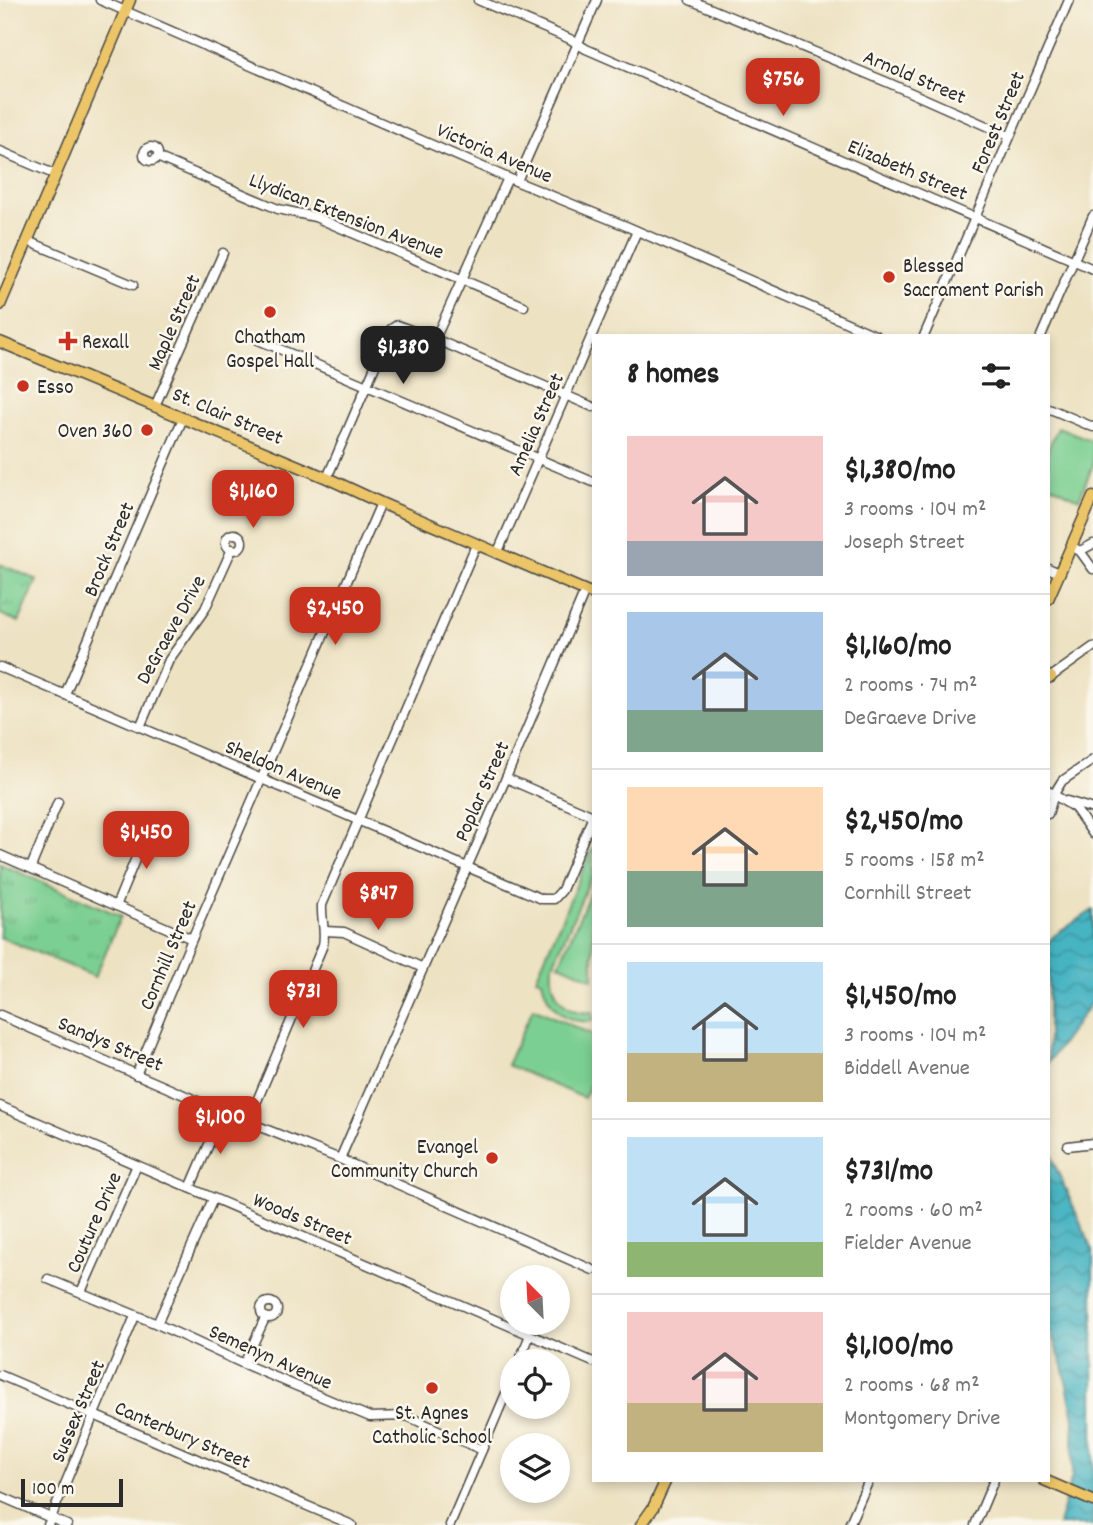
<!DOCTYPE html>
<meta charset="utf-8">
<style>
:root{--surface:#fff;--page:#f2f2f2;--text:#222;--muted:#767676;--line:#e0e0e0;--accent:#c8321e}
body{margin:0;font-family:Dekko,sans-serif;background:var(--page);color:var(--text);height:100vh;display:flex;flex-direction:column;font-size:26px;white-space:nowrap}
*{box-sizing:border-box;margin:0}
p{font-size:23px;color:var(--muted)}
.icon{flex:none;width:38px;height:38px;fill:none;stroke:currentColor;stroke-width:2;stroke-linecap:round;stroke-linejoin:round}
.map{position:relative;flex:1;overflow:hidden}
.panel{position:absolute;left:592px;top:334px;width:458px;height:1148px;display:flex;flex-direction:column;background:var(--surface);border-radius:0px;box-shadow:0 4px 10px #0003}
.panel>*{flex:none}
.needle{width:46px;rotate:336deg}
.controls{position:absolute;left:500px;top:1265px;display:grid;gap:14px}
.controls a{display:grid;place-items:center;width:70px;height:70px;border-radius:50%;background:var(--surface);box-shadow:0 4px 10px #0003;font-size:35px}
.scale{position:absolute;left:21px;bottom:18px;width:102px;box-sizing:border-box;padding-left:7px;border:4px solid #2b2b2b;border-top:0;font-size:19px;line-height:24px;white-space:nowrap;color:#2b2b2b;-webkit-text-stroke:5px #fbf7ec;paint-order:stroke}
.price{position:absolute;translate:-50% -60px;padding:0 16px;border-radius:14px;background:var(--accent);color:#fff;font-size:23px;line-height:46px;filter:drop-shadow(0 2px 4px #0008)}
.price::after{content:'';position:absolute;left:50%;top:42px;width:21px;height:16px;margin-left:-10px;background:inherit;clip-path:polygon(0 0,100% 0,50% 100%)}
.price.on{background:#222;color:#fff}
ul{padding:0;list-style:none}
li{display:flex;align-items:center;gap:21px;height:175px;padding:0 35px}
li+li{border-top:2px solid var(--line)}
li span{display:grid;place-items:center;flex:none;width:196px;height:140px;border-radius:0px;color:#555}
li>.icon{margin-inline-start:auto}
span .icon{width:84px;height:84px;fill:#fffc;stroke-width:1}
li b{font-size:30px}
h2{display:flex;justify-content:space-between;align-items:center;height:84px;padding:0 35px;font-size:30px}
.map>svg:first-child{display:block}
.park{fill:url(#park-tufts);stroke:#547d5e;stroke-width:2}
.garden{fill:#7ccf92;stroke:#547d5e;stroke-width:2}
.water{fill:url(#water-waves);stroke:#387076;stroke-width:2}
.lines{fill:none;stroke-linecap:round;stroke-linejoin:round}
.minor-casing{stroke:#484642;stroke-width:11}
.major-casing{stroke:#484642;stroke-width:13}
.minor{stroke:#fff;stroke-width:8}
.major{stroke:#ecc569;stroke-width:10}
.poi-dot{fill:#c8321e;stroke:#fbf7ec;stroke-width:2.5}
.labels{text-anchor:middle;stroke-width:5;stroke-linejoin:round;paint-order:stroke}
.street-label{font-size:21px;fill:#2b2b2b;stroke:#fbf7ec}
.poi-label{font-size:21px;fill:#2b2b2b;stroke:#fbf7ec;text-anchor:start}
</style>
<div class="map">
<svg width="1093" height="1525" viewBox="0 0 1093 1525">
<defs>
<pattern id="park-tufts" width="24" height="20" patternUnits="userSpaceOnUse" patternTransform="scale(1.75)"><rect width="24" height="20" fill="#7ccf92"/><path d="M3 7l-1-3M5 7V3M7 7l1-3M15 17l-1-3M17 17v-4M19 17l1-3" fill="none" stroke="#66a877"/></pattern>
<pattern id="water-waves" width="16" height="10" patternUnits="userSpaceOnUse" patternTransform="scale(1.75)"><rect width="16" height="10" fill="#46b4c2"/><path d="M0 5q4-4 8 0t8 0" fill="none" stroke="#3b939e"/></pattern>
</defs>
<rect width="100%" height="100%" fill="#fbf7ec"/>
<filter id="ink" filterUnits="userSpaceOnUse"><feTurbulence type="fractalNoise" baseFrequency=".0143" numOctaves="2"/><feDisplacementMap in="SourceGraphic" scale="14" xChannelSelector="R" yChannelSelector="G"/><feConvolveMatrix kernelMatrix="1 2 1 2 8 2 1 2 1" color-interpolation-filters="sRGB"/></filter>
<filter id="wash" filterUnits="userSpaceOnUse"><feTurbulence type="fractalNoise" baseFrequency=".00686" numOctaves="4" result="noise"/><feDisplacementMap in="SourceGraphic" scale="28" xChannelSelector="R" yChannelSelector="G"/><feGaussianBlur stdDeviation="1.57" result="paint"/><feColorMatrix in="noise" values="0 0 0 0 0 0 0 0 0 0 0 0 0 0 0 0 0 1.4 0 .05"/><feComposite in="paint" operator="in"/></filter>
<g filter="url(#wash)">
<rect width="100%" height="100%" fill="#ede2c2"/>
<g class="park">
<path d="M0,564L37,580L19,622L0,614Z"/>
<path d="M0,864L121,916L95,977L0,937Z"/>
</g>
<g class="garden">
<path d="M1058,427L1093,441V465L1079,499L1048,484V449Z"/>
<path d="M593,847V876L588,884L552,967C550,993 564,1016 593,1012V1021C565,1025 547,1006 542,980L536,978Z"/>
<path d="M593,886V979L559,964Z"/>
<path d="M533,1008L593,1035V1080L584,1098L507,1065Z"/>
</g>
<g class="water">
<path d="M1093,910V1000L1048,1063V942L1055,935Z"/>
<path d="M1048,1141L1053,1161L1093,1251V1525H1058L1072,1476L1074,1418L1063,1366L1048,1326Z"/>
</g>
</g>
<g filter="url(#ink)">
<g class="lines">
<g class="minor-casing">
<g id="minor">
<path d="M100,0L508,178L626,226L877,336"/>
<path d="M478,0L570,39L586,49L1093,269"/>
<path d="M690,0L889,83L1009,136"/>
<circle cx="151" cy="154" r="7"/>
<path d="M0,151L56,175"/>
<path d="M157,157L278,209L315,217L524,306"/>
<path d="M517,181L597,0"/>
<path d="M28,241L133,285"/>
<path d="M924,336C972,224 1020,112 1069,0"/>
<path d="M1041,336L1093,216"/>
<path d="M256,339L593,482"/>
<path d="M435,339L508,178"/>
<path d="M155,406L223,253"/>
<path d="M1048,408L1093,427"/>
<path d="M327,478L391,329L397,325L435,339L593,407"/>
<circle cx="234" cy="542" r="8"/>
<path d="M1071,546L1080,551L1093,569"/>
<path d="M1080,551L1093,544"/>
<path d="M497,554L637,231"/>
<path d="M1048,568L1059,573"/>
<path d="M0,667L542,899H554L562,890L593,816"/>
<path d="M1048,679L1093,647"/>
<path d="M65,694L183,418"/>
<path d="M140,727L169,660L205,609L232,549"/>
<path d="M506,778L593,816"/>
<path d="M1048,791L1075,808L1093,834"/>
<path d="M1067,801L1093,809"/>
<path d="M1048,814L1054,794L1062,781L1093,760"/>
<path d="M0,855L192,939"/>
<path d="M31,867L58,802"/>
<path d="M116,906L149,826"/>
<path d="M325,931L344,932L423,968"/>
<path d="M0,1015L223,1112L340,1159L593,1270"/>
<path d="M136,1075L192,939L381,503"/>
<path d="M0,1106L593,1362"/>
<path d="M248,1122L323,945C326,931 321,919 322,905L476,545"/>
<path d="M1068,1146L1093,1143"/>
<path d="M340,1159L506,778L585,591"/>
<path d="M190,1188L223,1112"/>
<path d="M48,1279L157,1324L244,1364L370,1417L407,1416L482,1450"/>
<path d="M81,1292L137,1165"/>
<circle cx="269" cy="1310" r="8"/>
<path d="M157,1324L213,1199"/>
<path d="M519,1362L530,1335"/>
<path d="M244,1364L265,1318"/>
<path d="M0,1375L352,1525"/>
<path d="M0,1496L67,1525"/>
<path d="M48,1525L135,1316"/>
<path d="M450,1525L513,1377"/>
<path d="M849,1525L869,1480"/>
<path d="M975,1525L994,1480"/>
</g>
</g>
<g class="major-casing">
<g id="major">
<path d="M0,305L130,0"/>
<path d="M0,342L327,478L381,503L593,594"/>
<path d="M1048,599L1093,497"/>
<path d="M1048,676L1051,677"/>
<path d="M1044,1480L1093,1501"/>
<path d="M641,1525L653,1508L666,1480"/>
</g>
</g>
<use href="#minor" class="minor"/>
<use href="#major" class="major"/>
</g>
</g>
<g class="poi-dot">
<circle cx="889" cy="277" r="7"/>
<circle cx="270" cy="312" r="7"/>
<path d="M64.5 330.5h7v7h7v7h-7v7h-7v-7h-7v-7h7z"/>
<circle cx="23" cy="386" r="7"/>
<circle cx="147" cy="430" r="7"/>
<circle cx="492" cy="1158" r="7"/>
<circle cx="432" cy="1388" r="7"/>
</g>
<g class="labels">
<g class="street-label">
<text transform="translate(915 76) rotate(23)" y="7">Arnold Street</text>
<text transform="translate(997 122) rotate(-67)" y="7">Forest Street</text>
<text transform="translate(495 152) rotate(23)" y="7">Victoria Avenue</text>
<text transform="translate(908 169) rotate(23)" y="7">Elizabeth Street</text>
<text transform="translate(347 215) rotate(21)" y="7">Llydican Extension Avenue</text>
<text transform="translate(173 322) rotate(-66)" y="7">Maple Street</text>
<text transform="translate(228 415) rotate(23)" y="7">St. Clair Street</text>
<text transform="translate(535 424) rotate(-66)" y="7">Amelia Street</text>
<text transform="translate(108 549) rotate(-67)" y="7">Brock Street</text>
<text transform="translate(170 629) rotate(-61)" y="7">DeGraeve Drive</text>
<text transform="translate(284 769) rotate(23)" y="7">Sheldon Avenue</text>
<text transform="translate(481 791) rotate(-66)" y="7">Poplar Street</text>
<text transform="translate(167 955) rotate(-67)" y="7">Cornhill Street</text>
<text transform="translate(111 1043) rotate(23)" y="7">Sandys Street</text>
<text transform="translate(303 1218) rotate(23)" y="7">Woods Street</text>
<text transform="translate(93 1222) rotate(-66)" y="7">Couture Drive</text>
<text transform="translate(271 1356) rotate(24)" y="7">Semenyn Avenue</text>
<text transform="translate(77 1411) rotate(-67)" y="7">Sussex Street</text>
<text transform="translate(183 1434) rotate(23)" y="7">Canterbury Street</text>
</g>
<g class="poi-label">
<text x="903" y="272">Blessed<tspan x="903" dy="24">Sacrament Parish</tspan></text>
<text x="270" y="343" text-anchor="middle">Chatham<tspan x="270" dy="24">Gospel Hall</tspan></text>
<text x="82" y="348">Rexall</text>
<text x="37" y="393">Esso</text>
<text x="133" y="437" text-anchor="end">Oven 360</text>
<text x="478" y="1153" text-anchor="end">Evangel<tspan x="478" dy="24">Community Church</tspan></text>
<text x="432" y="1419" text-anchor="middle">St. Agnes<tspan x="432" dy="24">Catholic School</tspan></text>
</g>
</g>
</svg>
<div class="controls">
<a><svg class="needle" viewBox="-14 -14 28 28"><path d="M0-13l5 13h-10z" fill="#e53935"/><path d="M0 13l5-13h-10z" fill="#767676"/></svg></a>
<a><svg class="icon" aria-label="locate" viewBox="0 0 24 24"><circle cx="12" cy="12" r="6"/><path d="M12 2v4M12 18v4M2 12h4M18 12h4"/></svg></a>
<a><svg class="icon" aria-label="layers" viewBox="0 0 24 24"><path d="M12 4l9 5-9 5-9-5zM3 14l9 5 9-5"/></svg></a>
</div>
<div class="scale">100 m</div>
<b class="price" style="left:783px;top:118px">$756</b>
<b class="price on" style="left:403px;top:386px">$1,380</b>
<b class="price" style="left:253px;top:530px">$1,160</b>
<b class="price" style="left:335px;top:647px">$2,450</b>
<b class="price" style="left:146px;top:871px">$1,450</b>
<b class="price" style="left:378px;top:932px">$847</b>
<b class="price" style="left:303px;top:1030px">$731</b>
<b class="price" style="left:220px;top:1156px">$1,100</b>
<section class="panel">
<h2>8 homes<svg class="icon" aria-label="filters" viewBox="0 0 24 24"><path d="M4 7h16M4 17h16"/><circle cx="9" cy="7" r="2"/><circle cx="15" cy="17" r="2"/></svg></h2>
<ul>
<li><span style="background:linear-gradient(#f6c9c9 75%,#9aa5b1 0)"><svg class="icon" aria-label="home" viewBox="0 0 24 24"><path d="M3 11l9-7 9 7M6 9v11h12V9"/></svg></span><div><b>$1,380/mo</b><p>3 rooms · 104 m²</p><p>Joseph Street</p></div></li>
<li><span style="background:linear-gradient(#a9c7e8 70%,#7fa58c 0)"><svg class="icon" aria-label="home" viewBox="0 0 24 24"><path d="M3 11l9-7 9 7M6 9v11h12V9"/></svg></span><div><b>$1,160/mo</b><p>2 rooms · 74 m²</p><p>DeGraeve Drive</p></div></li>
<li><span style="background:linear-gradient(#ffd9b3 60%,#7fa58c 0)"><svg class="icon" aria-label="home" viewBox="0 0 24 24"><path d="M3 11l9-7 9 7M6 9v11h12V9"/></svg></span><div><b>$2,450/mo</b><p>5 rooms · 158 m²</p><p>Cornhill Street</p></div></li>
<li><span style="background:linear-gradient(#bfe0f5 65%,#c2b280 0)"><svg class="icon" aria-label="home" viewBox="0 0 24 24"><path d="M3 11l9-7 9 7M6 9v11h12V9"/></svg></span><div><b>$1,450/mo</b><p>3 rooms · 104 m²</p><p>Biddell Avenue</p></div></li>
<li><span style="background:linear-gradient(#bfe0f5 75%,#8fb573 0)"><svg class="icon" aria-label="home" viewBox="0 0 24 24"><path d="M3 11l9-7 9 7M6 9v11h12V9"/></svg></span><div><b>$731/mo</b><p>2 rooms · 60 m²</p><p>Fielder Avenue</p></div></li>
<li><span style="background:linear-gradient(#f6c9c9 65%,#c2b280 0)"><svg class="icon" aria-label="home" viewBox="0 0 24 24"><path d="M3 11l9-7 9 7M6 9v11h12V9"/></svg></span><div><b>$1,100/mo</b><p>2 rooms · 68 m²</p><p>Montgomery Drive</p></div></li>
</ul>
</section>
</div>
